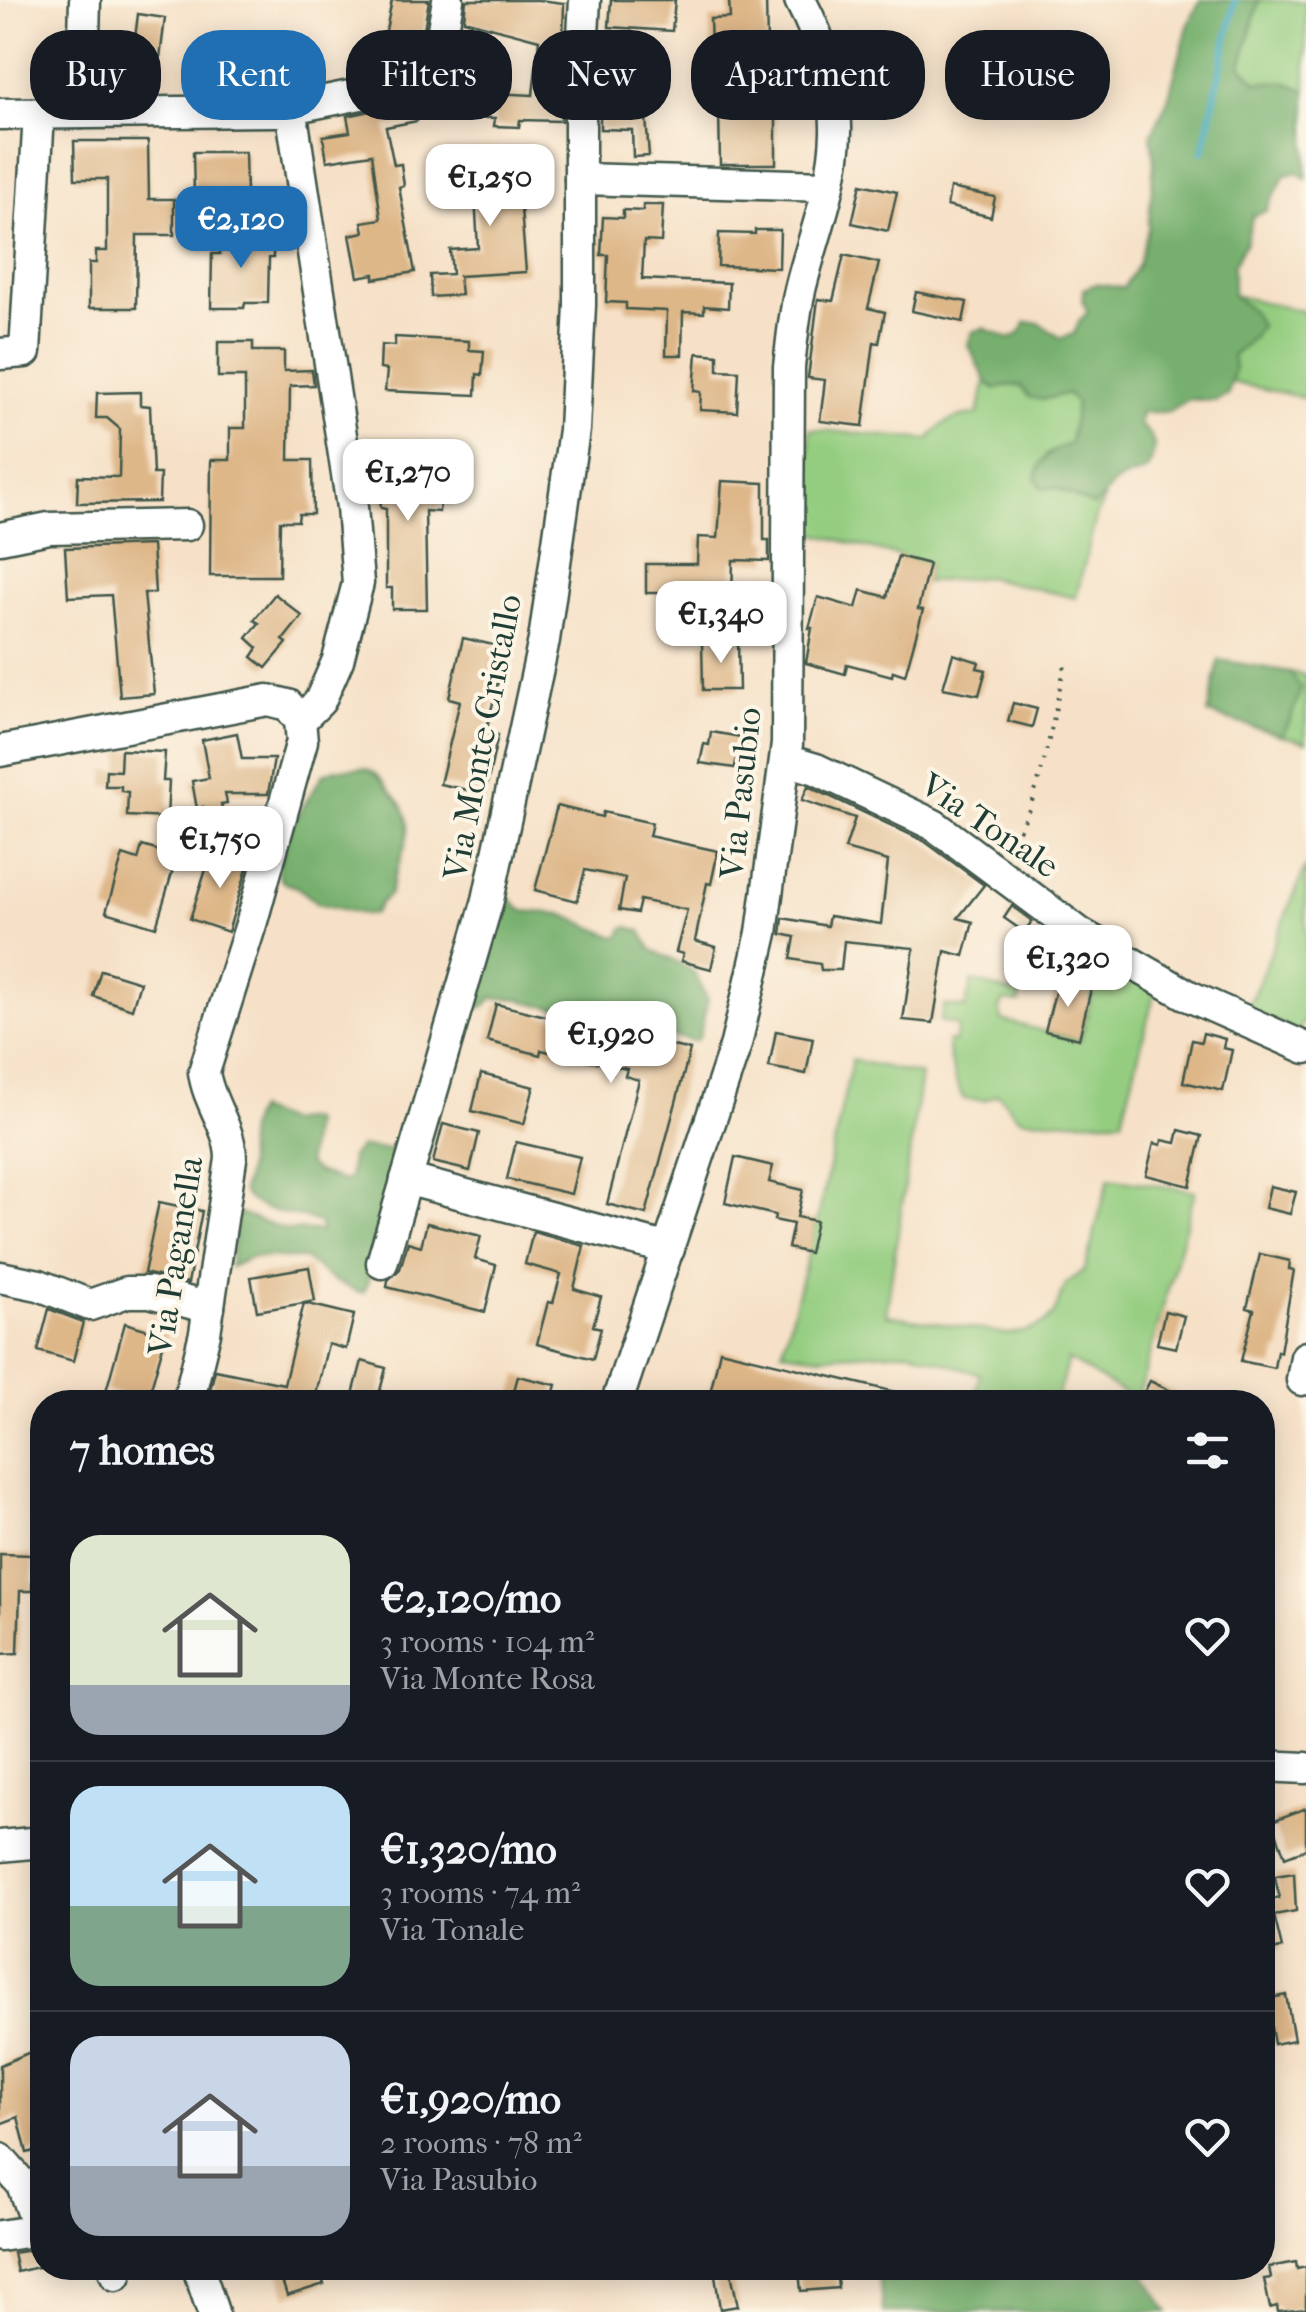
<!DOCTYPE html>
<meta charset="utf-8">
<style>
:root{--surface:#171b24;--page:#242831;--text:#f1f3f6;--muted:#9ea1a6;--line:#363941;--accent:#1f6fb2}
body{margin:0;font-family:"IM FELL French Canon",serif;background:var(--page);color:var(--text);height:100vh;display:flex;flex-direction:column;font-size:38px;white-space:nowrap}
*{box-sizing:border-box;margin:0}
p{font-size:32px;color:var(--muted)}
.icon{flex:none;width:55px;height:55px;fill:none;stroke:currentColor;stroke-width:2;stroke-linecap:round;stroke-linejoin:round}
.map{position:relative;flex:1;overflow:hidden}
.sheet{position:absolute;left:30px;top:1390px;width:1245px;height:890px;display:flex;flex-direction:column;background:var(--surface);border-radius:40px;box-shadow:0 5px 25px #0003}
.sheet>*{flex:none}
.top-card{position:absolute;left:30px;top:30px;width:1248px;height:90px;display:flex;gap:20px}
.price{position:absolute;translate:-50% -85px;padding:0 22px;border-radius:20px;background:#fff;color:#222;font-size:32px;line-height:65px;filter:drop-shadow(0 2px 5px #0008)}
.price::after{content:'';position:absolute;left:50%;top:60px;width:30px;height:22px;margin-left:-15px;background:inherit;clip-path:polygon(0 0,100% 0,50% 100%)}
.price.selected{background:var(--accent);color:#fff}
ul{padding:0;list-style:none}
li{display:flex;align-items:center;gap:30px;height:250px;padding:0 40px}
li+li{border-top:2px solid var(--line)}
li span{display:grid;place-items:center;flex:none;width:280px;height:200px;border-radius:30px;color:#555}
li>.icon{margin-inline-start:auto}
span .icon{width:120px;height:120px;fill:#fffc;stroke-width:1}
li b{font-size:42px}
h2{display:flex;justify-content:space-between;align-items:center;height:120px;padding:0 40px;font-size:42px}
.pill{padding:0 35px;border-radius:40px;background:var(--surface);box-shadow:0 5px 25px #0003;font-size:35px;line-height:90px}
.pill.selected{background:var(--accent);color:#fff}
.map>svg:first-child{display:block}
.green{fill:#94cd80;stroke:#5a855a;stroke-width:2.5}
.forest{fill:#77b06e;stroke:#4b7651;stroke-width:2.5}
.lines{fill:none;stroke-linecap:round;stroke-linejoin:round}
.stream{stroke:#47adc7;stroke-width:6}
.building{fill:#deb789}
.minor-casing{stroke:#3f564a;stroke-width:35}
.path{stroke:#3f564a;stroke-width:4;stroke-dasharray:2.5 8;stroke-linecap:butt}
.minor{stroke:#fff;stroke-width:30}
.labels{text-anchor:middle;stroke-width:8;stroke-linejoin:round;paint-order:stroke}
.street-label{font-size:35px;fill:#1f3d34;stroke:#fcf5e5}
</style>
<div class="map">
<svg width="1306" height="2312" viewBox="0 0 1306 2312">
<rect width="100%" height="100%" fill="#fcf5e5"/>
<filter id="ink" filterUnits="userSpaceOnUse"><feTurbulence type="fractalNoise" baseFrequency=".01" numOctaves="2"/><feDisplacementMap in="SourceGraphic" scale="20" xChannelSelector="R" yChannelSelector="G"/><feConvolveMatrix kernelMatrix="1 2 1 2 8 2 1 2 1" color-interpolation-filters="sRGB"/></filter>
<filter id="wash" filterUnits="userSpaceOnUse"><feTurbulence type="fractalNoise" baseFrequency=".0048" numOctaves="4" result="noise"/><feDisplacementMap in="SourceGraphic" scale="40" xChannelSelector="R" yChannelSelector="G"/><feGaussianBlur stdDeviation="2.25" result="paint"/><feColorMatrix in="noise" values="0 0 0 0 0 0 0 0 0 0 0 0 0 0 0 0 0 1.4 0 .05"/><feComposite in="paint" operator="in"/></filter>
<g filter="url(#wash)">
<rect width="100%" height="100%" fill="#f6e1c8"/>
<g class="green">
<path d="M1259,0L1306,2V91L1285,82H1257L1241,66Z"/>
<path d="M1233,295L1306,312V398L1230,382L1234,369L1232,356L1253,337V312Z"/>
<path d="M986,381L996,389L1009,385L1067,393L1076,404L1070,443L1046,455L1042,488H1056L1093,506L1104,499L1096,517L1076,598L986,577L925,582L929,564L809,532L810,429L929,440C941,420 957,417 978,414Z"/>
<path d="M1290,672L1306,676V742L1281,735L1287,727L1300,688Z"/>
<path d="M1306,866V1016L1299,1032L1247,1010Z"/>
<path d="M1081,946L1155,991L1122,1120C1109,1120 1025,1121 1020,1118C1011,1112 1006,1101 998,1094L985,1100L964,1099C957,1090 946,1052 948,1041L954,1042L958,1026L940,1021L944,1005L965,1008L972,981L1020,995V1003L1005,1001L999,1007L1002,1020L1080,1041L1094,987L1056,978L1068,948Z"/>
<path d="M852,1060L921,1075L886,1315L1007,1334L1028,1331L1045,1323L1054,1314L1066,1284L1085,1269L1109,1178L1195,1191L1140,1391L1134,1399L1068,1360L1056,1402H974L980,1374L910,1351L822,1356L782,1351L818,1218Z"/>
</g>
<g class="forest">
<path d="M1200,0H1259L1241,66L1257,82H1285L1306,91V179L1298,172L1285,175L1266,211L1253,215L1246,242L1233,266V295L1253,312L1260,326L1253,337L1232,355L1234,369L1228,394L1216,401L1189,399L1168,412H1141L1139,425C1158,438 1157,451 1147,470C1137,476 1125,476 1116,483C1106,490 1104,499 1093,506L1057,488H1042L1036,478C1040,456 1052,452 1070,443L1076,404L1068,393L1042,400L1029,397L1021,386L1009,385L996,389L986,381L968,345L972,332L984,328L1010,339L1020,333L1026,322L1039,323L1061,338L1074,334L1079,321L1088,312L1082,301L1084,289L1096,284L1123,288L1138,265L1148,229L1154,163L1151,135L1168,99L1188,26Z"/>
<path d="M1219,660L1290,672L1301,688C1296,704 1291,723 1281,735L1208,714Z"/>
<path d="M364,768C379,772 382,782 392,793C427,828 395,857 390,894L380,903L374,914L367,915L318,903L297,887L284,883L280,878L278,865L290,828L323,774L336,769Z"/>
<path d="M500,896H507L523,911L562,914L615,937L622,935L623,929L629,927L641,931L651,949L693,971C699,979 701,990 708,999L699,1038L694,1041L635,1028L598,1014L538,1005L519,999L492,998L483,1008L467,998Z"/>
<path d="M256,1110L287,1122L306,1119L312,1122L307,1163L316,1172L343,1181L349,1179L351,1157L360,1147L387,1149L400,1146L412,1153L364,1292H358L332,1280L305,1259L252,1257L230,1267L237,1213L286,1230L321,1231L320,1224L314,1221C291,1212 255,1214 242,1191C254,1159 238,1141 256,1110Z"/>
<path d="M878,2268H896L904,2272L917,2268H1146L1147,2278L1168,2312H883Z"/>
</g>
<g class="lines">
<path class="stream" d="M1203,152L1235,0"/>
</g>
<g id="blocks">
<g class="building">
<path d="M392,0H429L419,59L382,51Z"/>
<path d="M466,0H539L564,3L561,121L520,120L519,127L494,126L495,118L441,117V94L471,92L533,95L539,40L464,20Z"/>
<path d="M611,0H675L672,31L609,27Z"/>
<path d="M729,0H766L767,44L711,45L710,19L730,18Z"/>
<path d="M138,14L165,18L159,66L132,63Z"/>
<path d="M257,38L277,42L270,79L235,73L241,39L256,41Z"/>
<path d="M601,41H615V67H642L649,156L633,157L632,130L600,129Z"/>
<path d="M413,102L417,121L386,127L394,165L401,164L404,186L399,187L415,272L374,279V274L358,277L350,235L364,232L362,222L381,219L372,154L327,161L323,136L350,132L347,116Z"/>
<path d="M719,108H776V164H720Z"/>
<path d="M74,141H148L149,199H174V235H137L136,308H89V263H96V251H107V179H75Z"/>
<path d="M193,152H245L246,193L194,194Z"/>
<path d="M517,158L526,272L459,276L461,295L431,297L430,275L452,274L450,250L478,248L473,161Z"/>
<path d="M861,184L897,192L888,231L852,223Z"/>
<path d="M950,188L995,197L991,217L947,206Z"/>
<path d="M643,205H663L661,242L644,241L642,279L729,283L728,308L704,306V313L683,312L682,355H666L667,311L626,309V303L606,302L608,255H601L603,217L623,218V210L643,211Z"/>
<path d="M755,230H780L779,268L718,266L719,233L755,234Z"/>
<path d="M220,234L273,235V258H269L268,303H245L244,308H211L212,254H220Z"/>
<path d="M844,255L879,263L868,308L885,312L879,343L874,342L863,426L820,421L825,380L808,378L818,299L833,301Z"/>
<path d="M916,292L967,302L963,322L912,311Z"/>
<path d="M395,337L469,341V350L484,351L482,375L477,374L476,395L385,391L387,370L380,369L381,345L395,346Z"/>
<path d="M218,342H253V351H284V371L312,370L314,385L290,386L289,460H312L313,514H299L298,521H280L279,576H210L211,460H230V428H245V377H218Z"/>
<path d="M697,353L718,355V370L739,371L737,412L700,410L701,392L694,391Z"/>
<path d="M140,392V405L150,406L153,474H160L159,502L77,503L78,476L119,477L120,429L107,418H96L97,393Z"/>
<path d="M376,454H401L403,462L444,461L439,512L425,511L427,609H392V588H386V509L381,508Z"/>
<path d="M722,481L764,483V540H769V561L733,560L732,598L700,597V622L666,621V593H646V564H697L698,537L718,538Z"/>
<path d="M152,545L155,593H144L154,694L120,697L111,595L68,597L65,548Z"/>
<path d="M898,556L929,564L918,609L923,610L905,675L893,671L892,676L847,664L845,674L806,663L812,628H809L818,597L856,608L861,590L887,597Z"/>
<path d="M275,594L302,616L283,640L287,643L266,668L252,657L258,648L247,638L259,623L254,620Z"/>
<path d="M463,638L506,648L486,732L498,735L485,794L440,784L460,701L449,698Z"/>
<path d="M738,641L739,690H703L702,642Z"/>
<path d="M953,654L979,662L977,668L986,670L979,695L943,688Z"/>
<path d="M1013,703L1037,709L1032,727L1008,721Z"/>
<path d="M711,732L747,738L744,754L737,753L735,768L700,763L704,744L709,745Z"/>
<path d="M237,733L242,759H274L268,794H225L227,803L221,804L224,817L205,821L203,807L197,809L192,781L209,778L202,740Z"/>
<path d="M121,750L165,752L163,781H169L167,818L127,816L128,792L121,791V786H105L106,770L120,771Z"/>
<path d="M808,786L924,841L984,885L958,918L973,922L964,956L945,951L933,1023L903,1020L914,948L844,941L841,970H821L820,964L791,959L795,937L781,934L783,918L827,926L829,916L881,924L888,861L845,849L855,818L802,800Z"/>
<path d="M557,806L602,817L603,812L652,823L649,836L718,851L711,884L707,883L695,941L716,947L711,969L681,961L683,954L676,952L687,910L640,900L637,913L619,910L625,878L585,870L577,901L535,890Z"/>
<path d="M142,846L177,856L156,927L106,912L123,855L138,860Z"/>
<path d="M212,851L249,862L228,932L190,919Z"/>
<path d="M1012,906L1032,921L1024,932L1004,918Z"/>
<path d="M101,970L140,982L132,1009L93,996Z"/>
<path d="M1058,981L1091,989L1079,1039L1045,1031Z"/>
<path d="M496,1004L570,1022L571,1015L607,1023L606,1030L690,1050L646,1214L607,1204L639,1080L625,1076L627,1069L541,1050L540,1055L487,1041Z"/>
<path d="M776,1031L813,1038L806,1074L769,1067Z"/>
<path d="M1203,1033L1225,1039L1223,1048L1232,1050L1223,1091L1183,1082L1192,1040L1201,1042Z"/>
<path d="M481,1074L534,1087L524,1124L472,1111Z"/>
<path d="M443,1124L479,1133L470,1171L433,1162Z"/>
<path d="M1179,1130L1202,1136L1190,1186L1146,1175L1154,1143L1161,1145L1162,1140L1176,1143Z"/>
<path d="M516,1142L580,1157L571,1194L507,1179Z"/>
<path d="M735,1157L773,1166L769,1182L803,1190L797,1217L816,1221L809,1253L788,1248L793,1224L774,1220L775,1215L725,1203Z"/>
<path d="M1270,1186L1296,1192L1290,1214L1265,1208Z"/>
<path d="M159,1202L202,1211L188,1283L144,1273Z"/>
<path d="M427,1223L481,1236L475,1259L496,1265L485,1312L387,1287L388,1280L400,1269L408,1242L421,1246Z"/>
<path d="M533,1232L584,1246L574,1289L601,1297L593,1326L601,1328L593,1359L537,1344L548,1302L553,1303L561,1274L525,1264Z"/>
<path d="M1260,1254L1290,1261L1289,1269L1294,1270L1280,1352L1277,1351L1274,1368L1241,1361L1254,1310L1247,1308Z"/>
<path d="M309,1267L315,1301L304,1303L354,1315L346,1349L328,1344L314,1402H207L215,1370L284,1384L304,1303L257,1311L251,1277Z"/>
<path d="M49,1309L83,1322L73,1361L38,1351Z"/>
<path d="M1165,1311L1184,1316L1176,1348L1157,1344Z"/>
<path d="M125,1323L166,1335L147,1402L106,1391Z"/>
<path d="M720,1350L912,1396L911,1402H708Z"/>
<path d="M362,1361L386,1368L377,1402H351Z"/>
<path d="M518,1376L556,1385L551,1402H511Z"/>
<path d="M1150,1381L1194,1402H1139Z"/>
<path d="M0,1554L33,1555L32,1591H20L18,1653L0,1654Z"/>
<path d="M1306,1808V1849L1285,1857L1272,1821Z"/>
<path d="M1294,1873L1296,1911L1274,1915L1282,1948L1262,1952V1894L1269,1893L1271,1900L1279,1898L1275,1876Z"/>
<path d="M1286,1995L1294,2040L1274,2044L1266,1999Z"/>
<path d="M42,2047V2149L27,2153L18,2117L0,2124V2065Z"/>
<path d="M42,2248V2266L17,2272L13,2253Z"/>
<path d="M1296,2262L1297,2269L1306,2267V2309L1278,2312L1277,2306L1270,2308L1264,2279L1271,2278L1269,2267Z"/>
<path d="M278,2268H318L324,2284L287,2296Z"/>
<path d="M714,2268H730L738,2306L720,2309Z"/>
<path d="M828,2268H836L838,2288L801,2291L799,2270Z"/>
</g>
</g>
</g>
<g filter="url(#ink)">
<use href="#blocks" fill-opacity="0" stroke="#3f564a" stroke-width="2.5"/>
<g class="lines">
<g class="minor-casing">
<g id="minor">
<path d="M291,109L352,507L358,583L338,660L320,701L300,721"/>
<path d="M82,113L85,0"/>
<path d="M0,114L276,111L420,82L436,70L448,0"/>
<path d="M580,179L827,186"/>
<path d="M0,354L25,352L39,114"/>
<path d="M0,538L49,528L187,525"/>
<path d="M0,751L268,700L288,705L300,721L302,741L252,921L204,1072C208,1103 231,1128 231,1159L205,1333L188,1402"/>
<path d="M786,760L816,769L934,825L1081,934L1189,996L1306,1048"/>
<path d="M406,1179L669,1249"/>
<path d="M382,1263L488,900L544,640L574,430L580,305V88L585,0"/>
<path d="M0,1277L39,1285L90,1305L127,1292H150L209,1308"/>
<path d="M1302,1380L1306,1357"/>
<path d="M617,1402L736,1044L762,933L787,744L789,367C792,341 794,315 800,290C812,239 835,186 836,132C837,87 821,40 800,0"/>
<path d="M1262,1766L1306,1768"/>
<path d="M0,1846L42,1842"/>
<path d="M0,2159L22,2184L38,2230L0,2236"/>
<path d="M113,2268L116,2275"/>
<path d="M198,2268L213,2312"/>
</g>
</g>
<path class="path" d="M1008,848C1041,806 1052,718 1065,665"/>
<use href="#minor" class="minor"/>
</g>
</g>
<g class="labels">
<g class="street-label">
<text transform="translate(482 737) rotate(-79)" y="12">Via Monte Cristallo</text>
<text transform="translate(740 793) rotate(-84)" y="12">Via Pasubio</text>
<text transform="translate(990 825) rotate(34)" y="12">Via Tonale</text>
<text transform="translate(175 1256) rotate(-81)" y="12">Via Paganella</text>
</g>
</g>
</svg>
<b class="price" style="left:490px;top:229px">€1,250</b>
<b class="price selected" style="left:241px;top:271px">€2,120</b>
<b class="price" style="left:408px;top:524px">€1,270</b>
<b class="price" style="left:721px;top:666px">€1,340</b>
<b class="price" style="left:220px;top:891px">€1,750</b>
<b class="price" style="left:1068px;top:1010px">€1,320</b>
<b class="price" style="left:611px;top:1086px">€1,920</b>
<div class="top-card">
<a class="pill">Buy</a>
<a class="pill selected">Rent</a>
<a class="pill">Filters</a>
<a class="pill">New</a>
<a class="pill">Apartment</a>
<a class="pill">House</a>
</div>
<section class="sheet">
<h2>7 homes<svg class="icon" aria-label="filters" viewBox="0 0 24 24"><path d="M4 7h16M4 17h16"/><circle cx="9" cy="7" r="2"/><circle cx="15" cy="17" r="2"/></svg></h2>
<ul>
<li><span style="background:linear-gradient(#dfe7d0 75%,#9aa5b1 0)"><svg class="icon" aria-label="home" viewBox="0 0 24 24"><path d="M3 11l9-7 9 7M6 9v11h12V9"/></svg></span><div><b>€2,120/mo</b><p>3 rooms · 104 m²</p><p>Via Monte Rosa</p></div><svg class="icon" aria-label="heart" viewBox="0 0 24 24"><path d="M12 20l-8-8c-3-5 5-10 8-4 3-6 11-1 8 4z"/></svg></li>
<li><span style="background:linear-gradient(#bfe0f5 60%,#7fa58c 0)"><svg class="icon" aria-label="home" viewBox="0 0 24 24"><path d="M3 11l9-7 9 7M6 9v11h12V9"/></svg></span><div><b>€1,320/mo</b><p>3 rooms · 74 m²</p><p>Via Tonale</p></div><svg class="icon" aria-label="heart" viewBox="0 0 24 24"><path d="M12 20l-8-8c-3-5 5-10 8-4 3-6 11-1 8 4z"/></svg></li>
<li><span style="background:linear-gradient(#c9d6e8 65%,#9aa5b1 0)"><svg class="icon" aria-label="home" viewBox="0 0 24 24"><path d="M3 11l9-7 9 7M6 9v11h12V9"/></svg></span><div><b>€1,920/mo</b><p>2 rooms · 78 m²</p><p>Via Pasubio</p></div><svg class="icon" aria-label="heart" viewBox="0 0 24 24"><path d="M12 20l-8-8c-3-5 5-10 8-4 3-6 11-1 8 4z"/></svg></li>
</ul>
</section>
</div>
